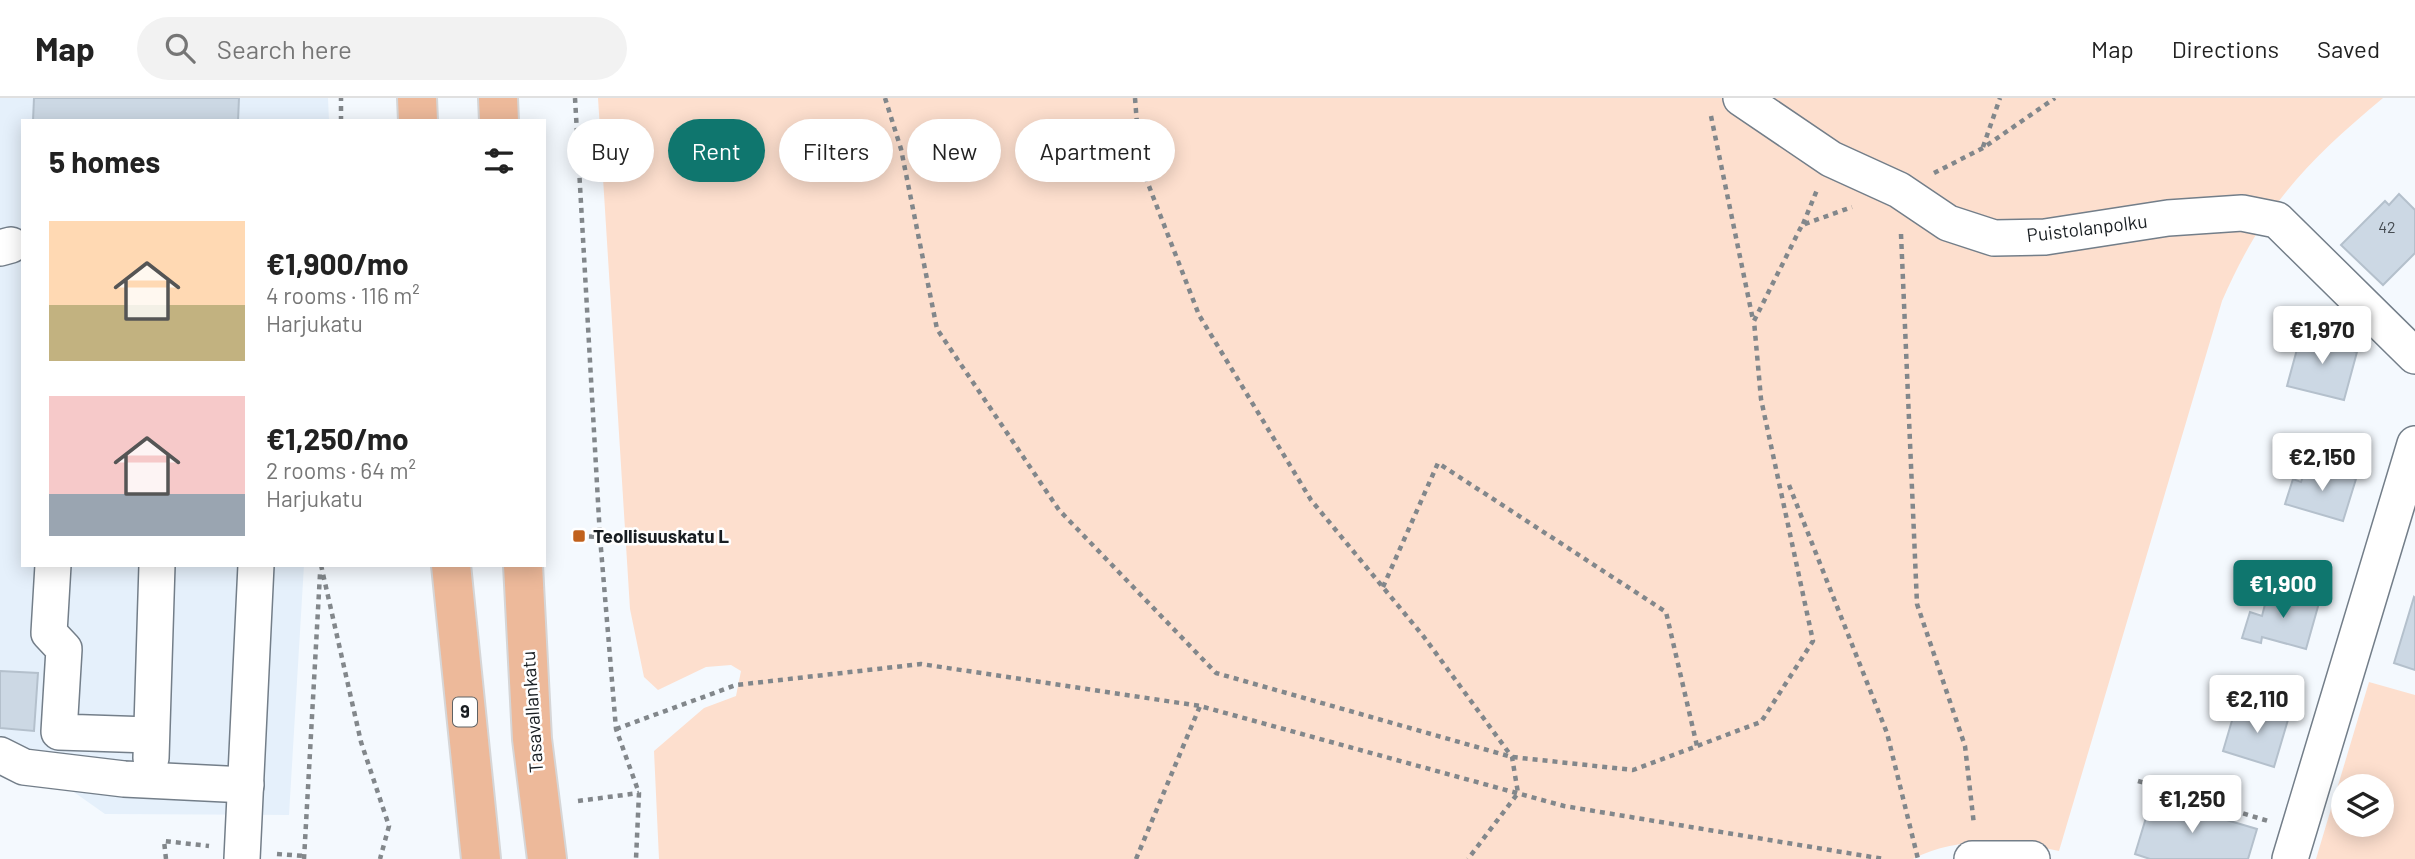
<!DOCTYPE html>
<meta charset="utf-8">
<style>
:root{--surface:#fff;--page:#f2f2f2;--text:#222;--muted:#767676;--line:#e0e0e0;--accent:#0f766e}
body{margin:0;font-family:Barlow,sans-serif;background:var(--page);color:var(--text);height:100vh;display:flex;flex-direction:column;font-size:26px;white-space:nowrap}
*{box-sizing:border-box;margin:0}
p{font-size:23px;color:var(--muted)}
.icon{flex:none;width:38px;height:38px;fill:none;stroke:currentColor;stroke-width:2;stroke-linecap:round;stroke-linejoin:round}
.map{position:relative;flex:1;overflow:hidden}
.side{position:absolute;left:21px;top:21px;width:525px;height:448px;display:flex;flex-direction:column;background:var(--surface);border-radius:0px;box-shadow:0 4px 18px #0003}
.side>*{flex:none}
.guide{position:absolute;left:567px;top:21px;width:665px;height:63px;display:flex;gap:14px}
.fabs{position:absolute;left:2331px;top:676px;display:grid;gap:14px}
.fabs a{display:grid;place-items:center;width:63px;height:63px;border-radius:50%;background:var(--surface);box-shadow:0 4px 18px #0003;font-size:35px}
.price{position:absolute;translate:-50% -60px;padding:0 16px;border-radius:7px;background:#fff;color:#222;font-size:23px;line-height:46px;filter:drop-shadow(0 2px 4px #0008)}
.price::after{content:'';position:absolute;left:50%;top:42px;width:21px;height:16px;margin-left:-10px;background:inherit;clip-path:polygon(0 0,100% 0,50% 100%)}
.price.on{background:var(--accent);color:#fff}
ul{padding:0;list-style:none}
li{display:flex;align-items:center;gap:21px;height:175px;padding:0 28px}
li span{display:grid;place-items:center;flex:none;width:196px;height:140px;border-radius:0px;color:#555}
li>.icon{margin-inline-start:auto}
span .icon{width:84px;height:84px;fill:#fffc;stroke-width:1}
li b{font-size:30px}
h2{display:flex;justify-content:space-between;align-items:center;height:84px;padding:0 28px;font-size:30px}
.chip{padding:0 24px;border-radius:32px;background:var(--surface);box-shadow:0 4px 18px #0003;font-size:24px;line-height:63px}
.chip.on{background:var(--accent);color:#fff}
header{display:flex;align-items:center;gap:42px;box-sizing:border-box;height:98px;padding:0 35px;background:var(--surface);border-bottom:2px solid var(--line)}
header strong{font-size:33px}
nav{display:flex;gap:38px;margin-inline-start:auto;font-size:24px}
.search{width:490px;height:63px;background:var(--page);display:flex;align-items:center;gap:18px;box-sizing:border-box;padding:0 24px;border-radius:38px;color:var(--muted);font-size:26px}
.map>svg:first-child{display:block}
.built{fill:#e5f0fb}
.green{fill:#fddfce;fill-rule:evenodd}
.building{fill:#ccd8e4;stroke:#b4c0cc;stroke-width:2}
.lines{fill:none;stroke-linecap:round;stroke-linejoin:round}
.minor-casing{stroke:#737e89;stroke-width:38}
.major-casing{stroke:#d6d6d7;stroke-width:42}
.path{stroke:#82878b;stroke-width:4.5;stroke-dasharray:5 5;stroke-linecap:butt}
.minor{stroke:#fff;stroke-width:35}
.major{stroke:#edb99a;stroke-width:38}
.poi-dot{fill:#c1611c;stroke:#fff;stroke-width:2.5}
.labels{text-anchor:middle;stroke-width:5;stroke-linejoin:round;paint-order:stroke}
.number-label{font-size:16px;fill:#464c52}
.shield{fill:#fff;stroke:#5e6264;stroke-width:2}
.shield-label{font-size:18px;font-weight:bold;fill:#191e22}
.street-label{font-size:19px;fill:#191e22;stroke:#fff}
.poi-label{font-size:19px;font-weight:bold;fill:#191e22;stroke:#fff;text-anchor:start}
</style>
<header>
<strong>Map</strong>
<div class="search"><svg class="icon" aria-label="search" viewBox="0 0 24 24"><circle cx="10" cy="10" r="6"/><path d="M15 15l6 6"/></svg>Search here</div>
<nav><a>Map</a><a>Directions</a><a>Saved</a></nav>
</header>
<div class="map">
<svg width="2415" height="761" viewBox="0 0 2415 761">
<rect width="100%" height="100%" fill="#f4f9fe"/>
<path class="built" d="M0,0H328L329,23H23V467H304L289,717L105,716L0,642Z"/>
<g class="green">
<path d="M598,0H2383C2306,64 2263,109 2222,203L2059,753C2013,742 1956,738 1913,761H659L654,653L704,610L736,598L741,573L731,567L706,569L658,592L644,579L630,511Z"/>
<path d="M2369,584L2415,597V761H2316ZM2343,688H2382V726H2343Z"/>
</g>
<g class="building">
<path d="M34,0H239L238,23H33Z"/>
<path d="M2399,96L2415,112V155L2383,187L2341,147L2385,103L2389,107Z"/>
<path d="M2311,231L2340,238L2338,249L2357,254L2344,302L2287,288L2299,244L2307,246Z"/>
<path d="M2307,366L2356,381L2343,423L2285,406L2293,381L2301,384Z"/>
<path d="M2269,491L2319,505L2306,551L2262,539L2261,545L2242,540L2250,514L2262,518Z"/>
<path d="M2414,499L2415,500V572L2394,565Z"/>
<path d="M0,573L38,575L34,633L0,630Z"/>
<path d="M2263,607L2290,615L2274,669L2223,653L2236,609L2261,616Z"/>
<path d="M2211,681L2221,684L2217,696L2207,693Z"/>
<path d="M2152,700L2257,731L2248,761H2150L2135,756Z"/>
</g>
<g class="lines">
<g class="minor-casing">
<g id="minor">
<path d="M1741,0L1831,61L1899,92L1948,125L1994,140L2045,139L2168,120L2242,115L2277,122L2415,258"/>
<path d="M0,150L11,147"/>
<path d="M53,467L49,535L64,551L59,634L150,637"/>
<path d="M0,657L24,669L124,681L246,687"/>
<path d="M151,660L157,467"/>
<path d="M242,761L256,467"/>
<path d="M1972,761H2032"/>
<path d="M2290,761L2415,346"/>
</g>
</g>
<g class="major-casing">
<g id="major">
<path d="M417,0L418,23"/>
<path d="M498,0L499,23"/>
<path d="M451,467L481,761"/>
<path d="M523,467L532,641L547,761"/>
</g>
</g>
<g class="path">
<path d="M575,0L600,439L616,631L639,695L636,761"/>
<path d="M885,0L901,51L937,231L1059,412L1216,575L1512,659L1633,672L1761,624L1813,543L1761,301L1754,223L1802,127L1852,109"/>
<path d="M1135,0L1140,65L1199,217L1311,402L1424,539L1512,659L1518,695L1468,761"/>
<path d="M1711,18L1753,222"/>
<path d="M341,23V0"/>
<path d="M1983,49L2000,0"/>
<path d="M1934,75L1983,50L2055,0"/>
<path d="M1803,126L1817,92"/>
<path d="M1901,136L1917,506L1965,648L1974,727"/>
<path d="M1789,387L1887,635L1918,761"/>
<path d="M579,438L600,439"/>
<path d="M321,467L361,644L389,728L380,761"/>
<path d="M1383,489L1438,365L1666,514L1697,648"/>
<path d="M616,631L736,587L921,566L1200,608L1564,708L1884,761"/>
<path d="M2138,683L2268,723"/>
<path d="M578,703L639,695"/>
<path d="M277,756L304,758"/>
<path d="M166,761L164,743L209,748"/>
<path d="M304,761L320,476"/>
<path d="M1136,761L1200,608"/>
</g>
<use href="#minor" class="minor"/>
<use href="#major" class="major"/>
</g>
<rect class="poi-dot" x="572" y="431" width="14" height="14" rx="3.5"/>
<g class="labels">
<g class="number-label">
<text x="2387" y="135">42</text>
</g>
<rect class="shield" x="453" y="599.5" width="24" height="29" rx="5"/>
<g class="shield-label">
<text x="465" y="620">9</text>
</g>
<g class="street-label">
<text transform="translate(2087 130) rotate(-7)" y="7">Puistolanpolku</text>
<text transform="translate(532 614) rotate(-94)" y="7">Tasavallankatu</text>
</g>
<g class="poi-label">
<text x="593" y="445">Teollisuuskatu L</text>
</g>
</g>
</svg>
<div class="fabs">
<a><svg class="icon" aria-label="layers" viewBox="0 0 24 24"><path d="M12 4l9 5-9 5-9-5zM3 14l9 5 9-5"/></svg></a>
</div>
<b class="price" style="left:2322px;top:268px">€1,970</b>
<b class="price" style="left:2322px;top:395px">€2,150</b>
<b class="price on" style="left:2283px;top:522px">€1,900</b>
<b class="price" style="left:2257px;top:637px">€2,110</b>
<b class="price" style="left:2192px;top:737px">€1,250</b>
<div class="guide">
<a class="chip">Buy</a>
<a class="chip on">Rent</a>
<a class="chip">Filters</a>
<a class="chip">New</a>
<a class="chip">Apartment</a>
</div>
<section class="side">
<h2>5 homes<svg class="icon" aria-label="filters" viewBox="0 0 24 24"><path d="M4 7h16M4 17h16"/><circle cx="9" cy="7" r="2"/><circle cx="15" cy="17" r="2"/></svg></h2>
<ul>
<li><span style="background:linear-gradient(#ffd9b3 60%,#c2b280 0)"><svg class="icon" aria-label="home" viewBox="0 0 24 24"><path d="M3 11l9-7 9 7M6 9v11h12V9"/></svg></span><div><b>€1,900/mo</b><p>4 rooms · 116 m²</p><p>Harjukatu</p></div></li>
<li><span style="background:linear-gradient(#f6c9c9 70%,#9aa5b1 0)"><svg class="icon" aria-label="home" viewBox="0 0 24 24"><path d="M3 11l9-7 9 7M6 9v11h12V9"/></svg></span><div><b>€1,250/mo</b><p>2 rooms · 64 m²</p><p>Harjukatu</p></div></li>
</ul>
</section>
</div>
